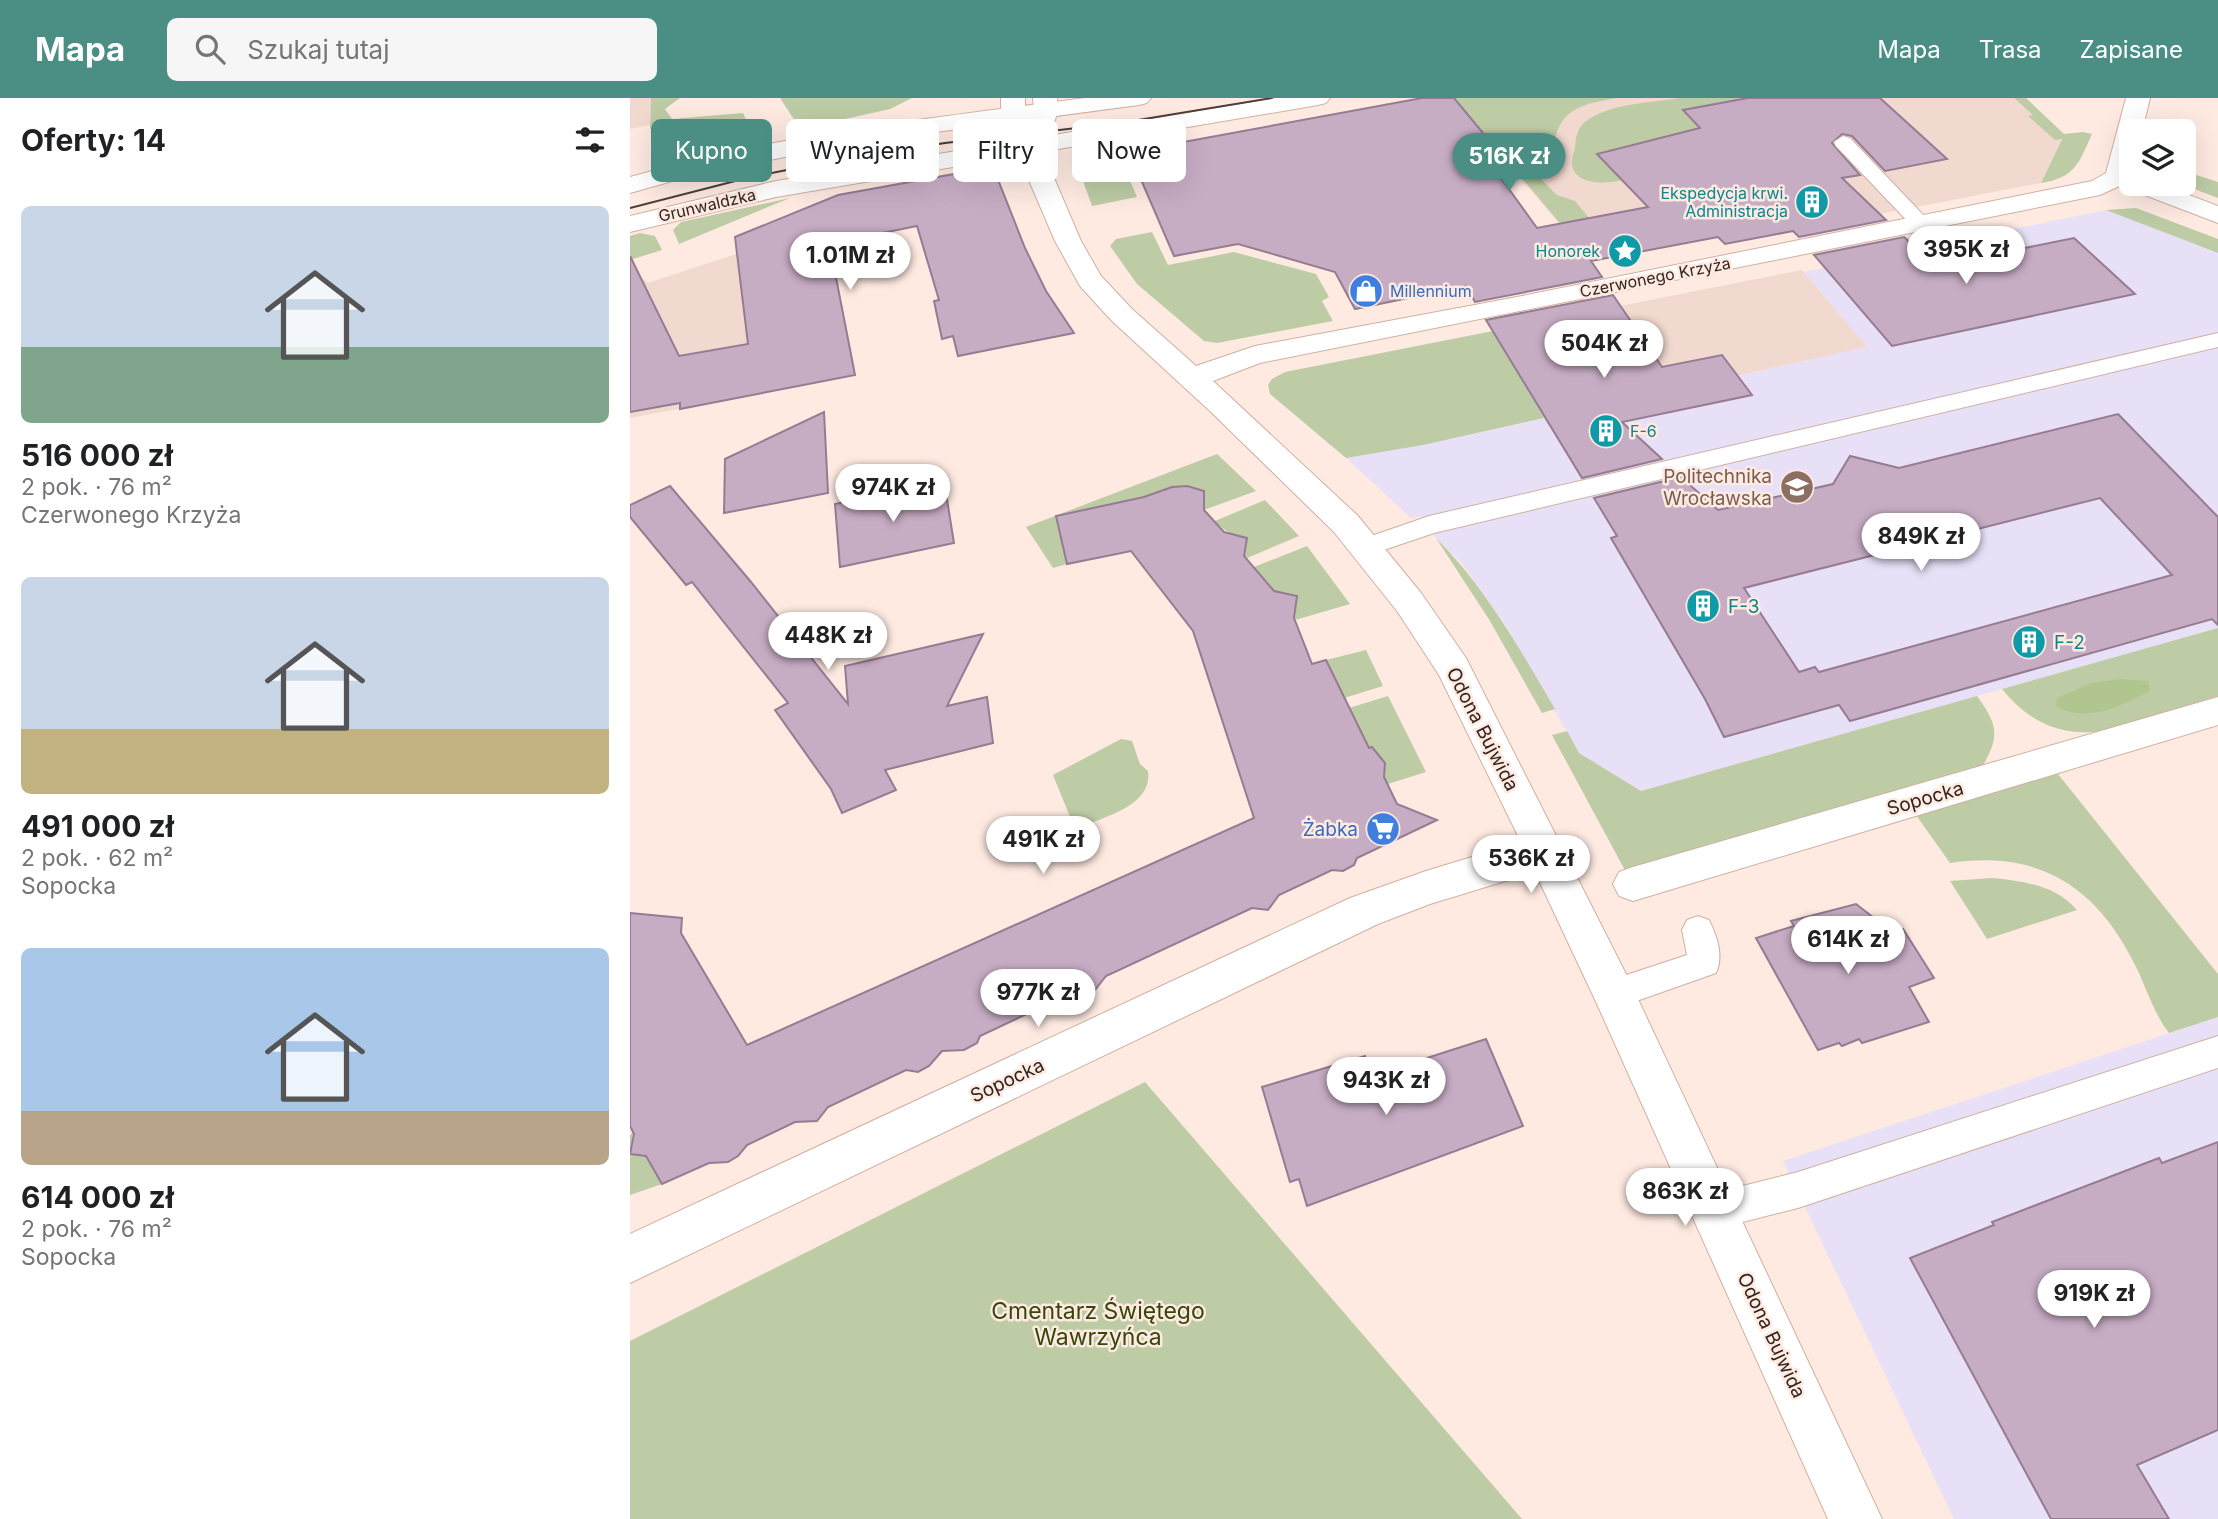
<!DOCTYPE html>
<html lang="pl">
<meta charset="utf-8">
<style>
:root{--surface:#fff;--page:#f6f6f6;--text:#202124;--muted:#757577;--accent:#4a8e84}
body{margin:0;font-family:Inter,sans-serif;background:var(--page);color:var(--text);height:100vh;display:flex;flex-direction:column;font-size:26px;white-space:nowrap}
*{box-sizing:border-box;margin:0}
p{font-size:23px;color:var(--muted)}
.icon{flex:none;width:38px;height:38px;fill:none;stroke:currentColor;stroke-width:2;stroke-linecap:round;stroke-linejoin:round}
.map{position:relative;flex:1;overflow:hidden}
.side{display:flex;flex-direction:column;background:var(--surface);width:630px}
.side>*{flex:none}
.banner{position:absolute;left:21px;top:21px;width:665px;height:63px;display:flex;gap:14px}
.buttons{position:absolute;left:1489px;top:21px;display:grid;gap:14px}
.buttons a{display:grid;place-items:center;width:77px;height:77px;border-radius:10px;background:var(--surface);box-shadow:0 7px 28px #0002;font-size:35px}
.price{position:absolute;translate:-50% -60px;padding:0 16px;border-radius:24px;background:#fff;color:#222;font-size:23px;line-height:46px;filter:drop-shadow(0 2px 4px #0008)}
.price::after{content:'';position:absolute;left:50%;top:42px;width:21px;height:16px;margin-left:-10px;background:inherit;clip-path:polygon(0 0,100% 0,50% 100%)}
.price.selected{background:var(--accent);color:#fff}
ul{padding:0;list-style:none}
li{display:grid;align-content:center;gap:14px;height:371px;padding:0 21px}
li span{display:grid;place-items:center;height:217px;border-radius:10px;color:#555}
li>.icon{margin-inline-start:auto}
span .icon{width:126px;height:126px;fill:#fffc;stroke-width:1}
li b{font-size:30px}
h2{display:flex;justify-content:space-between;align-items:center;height:84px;padding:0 21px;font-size:30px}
.tag{padding:0 24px;border-radius:10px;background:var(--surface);box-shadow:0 7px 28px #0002;font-size:24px;line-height:63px}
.tag.selected{background:var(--accent);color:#fff}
header{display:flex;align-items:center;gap:42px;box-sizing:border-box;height:98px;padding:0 35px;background:var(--accent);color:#fff}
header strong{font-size:33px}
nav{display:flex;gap:38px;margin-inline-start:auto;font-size:24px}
.search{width:490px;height:63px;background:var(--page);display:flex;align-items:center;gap:18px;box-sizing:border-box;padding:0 24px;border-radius:10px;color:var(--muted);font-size:26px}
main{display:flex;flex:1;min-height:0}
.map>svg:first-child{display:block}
.built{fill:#f2d9cf}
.education{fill:#e8e0f6}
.green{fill:#bdcca5}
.forest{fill:#b1c68f}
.building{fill:#c7adc4;stroke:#957c92;stroke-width:2;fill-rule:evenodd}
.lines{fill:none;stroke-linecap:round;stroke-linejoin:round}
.lane-casing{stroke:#d0b0a2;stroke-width:2}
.street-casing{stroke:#d0b0a2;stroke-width:2}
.secondary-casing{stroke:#d0b0a2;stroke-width:2}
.lane{fill:#fff;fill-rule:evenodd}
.street{fill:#fff;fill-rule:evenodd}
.secondary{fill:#fff;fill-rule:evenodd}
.tram{stroke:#4c3f39;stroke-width:2}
.labels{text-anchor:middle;stroke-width:5;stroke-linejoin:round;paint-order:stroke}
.far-culture-label{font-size:16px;fill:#0d838f;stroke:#feeae1;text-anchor:end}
.far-street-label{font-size:16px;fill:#30241e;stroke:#feeae1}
.far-shop-label{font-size:16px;fill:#366cbe;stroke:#feeae1;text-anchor:start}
.education-label{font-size:19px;fill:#785e54;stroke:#feeae1;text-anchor:end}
.culture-label{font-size:19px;fill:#0d838f;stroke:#feeae1;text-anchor:start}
.street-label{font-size:19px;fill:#30241e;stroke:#feeae1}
.shop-label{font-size:19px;fill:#366cbe;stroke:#feeae1;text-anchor:end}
.near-park-label{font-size:23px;fill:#354709;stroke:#feeae1}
</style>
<header>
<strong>Mapa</strong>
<div class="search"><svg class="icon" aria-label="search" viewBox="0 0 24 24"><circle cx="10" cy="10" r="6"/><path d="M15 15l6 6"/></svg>Szukaj tutaj</div>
<nav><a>Mapa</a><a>Trasa</a><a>Zapisane</a></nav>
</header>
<main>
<section class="side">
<h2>Oferty: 14<svg class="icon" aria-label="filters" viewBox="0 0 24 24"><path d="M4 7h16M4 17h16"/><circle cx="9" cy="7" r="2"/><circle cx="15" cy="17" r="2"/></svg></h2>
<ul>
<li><span style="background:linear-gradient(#c9d6e8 65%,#7fa58c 0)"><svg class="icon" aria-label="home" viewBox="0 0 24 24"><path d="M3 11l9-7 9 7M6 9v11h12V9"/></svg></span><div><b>516 000 zł</b><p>2 pok. · 76 m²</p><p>Czerwonego Krzyża</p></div></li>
<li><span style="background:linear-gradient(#c9d6e8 70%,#c2b280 0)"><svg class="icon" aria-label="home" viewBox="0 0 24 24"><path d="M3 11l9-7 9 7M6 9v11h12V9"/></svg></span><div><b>491 000 zł</b><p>2 pok. · 62 m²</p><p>Sopocka</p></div></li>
<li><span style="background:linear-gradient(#a9c7e8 75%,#b9a48a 0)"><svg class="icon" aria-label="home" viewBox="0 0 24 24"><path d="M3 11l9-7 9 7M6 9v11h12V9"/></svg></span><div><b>614 000 zł</b><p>2 pok. · 76 m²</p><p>Sopocka</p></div></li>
</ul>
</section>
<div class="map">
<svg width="1588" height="1421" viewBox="0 0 1588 1421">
<rect width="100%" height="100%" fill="#feeae1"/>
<g class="built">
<path d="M0,0H21L20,27L0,31Z"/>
<path d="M790,0H1396L1432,40L1411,85L1095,146L1088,139L961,163L886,75L800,92L738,10Z"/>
<path d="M486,49L492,64L468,68L472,79L453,83L449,72L448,56Z"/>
<path d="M161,116L188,285L0,320V178L8,176L18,185L106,156L105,139Z"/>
<path d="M1172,172L1238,249L914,320L863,233Z"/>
</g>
<g class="education">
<path d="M1476,112L1588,155V530L1011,693L949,655L873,523L832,466L806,440L791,418L781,420L716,360L793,347L1237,249L1174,174Z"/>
<path d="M1588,919V1421H1324L1153,1063Z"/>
</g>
<g class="green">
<path d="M21,0H50L35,11L42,21L113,15L118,26L91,30L85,25L20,31Z"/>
<path d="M150,0H282L260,11L188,27L165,23Z"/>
<path d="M824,0H987C954,6 931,9 924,45L909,50L904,74L927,97L945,103L959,120L965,119L969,125L935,131Z"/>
<path d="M1049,0H1118L1054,12L1072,30L967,56L992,82C978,86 943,88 942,65C942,60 944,54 945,49C946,40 947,30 955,24C979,5 1020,5 1049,0Z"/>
<path d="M1384,0H1396L1434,36L1453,34L1462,36C1449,65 1445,80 1411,85L1432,41L1425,42L1398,18L1403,17Z"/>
<path d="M492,64L507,99L462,108L453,83L472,79L468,68Z"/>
<path d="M1554,73L1588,84V100L1551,86H1554Z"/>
<path d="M160,100L49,146L43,132L51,124Z"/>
<path d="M1506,110L1588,141V155L1476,112Z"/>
<path d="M522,134L538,167L604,154L686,176L699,199L692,203L703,223L587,245L574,243L507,186L480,148L486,141Z"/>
<path d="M10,135L25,138L32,152L0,162V138Z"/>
<path d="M863,233L914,320L793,347L716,360L640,296L638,287L642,281L655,274Z"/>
<path d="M587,356L626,393L574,412V400L566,391L542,389L530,395L426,418L437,466L423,470L396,429Z"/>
<path d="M635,402L669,438L617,460L614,457L616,447C607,436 595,435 585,423Z"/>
<path d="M806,440C856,490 889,550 925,611L912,615L860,523Z"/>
<path d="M677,448L720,506L665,522L666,505L658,496L644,493L624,469Z"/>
<path d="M1588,530V598L1473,633C1430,639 1399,624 1372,591Z"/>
<path d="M736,552L753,588L714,600L696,562Z"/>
<path d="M758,598L796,674L758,686L751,674L754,663L739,650L719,610Z"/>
<path d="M1347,598C1367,626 1371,637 1352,669L997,776L922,637L937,633L949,655L1011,693Z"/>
<path d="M491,641L502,643L510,666L518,673C523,709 470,720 445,731L423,677Z"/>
<path d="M1428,676L1588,876V919L1539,935C1522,913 1516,887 1503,863C1464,786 1406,752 1320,765L1286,717Z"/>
<path d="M1362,780C1393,783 1425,787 1447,812L1357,841L1320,783Z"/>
<path d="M515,984L892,1421H0V1243Z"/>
<path d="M3,1034L1,1051L6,1057L16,1058L32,1086L0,1097V1037Z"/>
</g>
<path class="forest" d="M1490,581L1518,583L1520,593C1490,608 1458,626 1426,608L1427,600L1461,585Z"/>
<g class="building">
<path d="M792,0H824L872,58L858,62L907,130L1018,109L967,56L1070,30L1053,12L1118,0H1250L1317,61L1255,73L1222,38L1212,36L1202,45L1230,77L1212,80L1256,122L1169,139L1163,133L1095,146L1088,139L961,163L972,179L845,204L836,188L725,211L705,174L608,146L544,158L499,54Z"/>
<path d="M363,69L395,150L416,193L444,235L328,258L323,238L312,241L304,203L309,202L287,128L213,143L214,157L202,159L225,277L50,311V305L0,314V158L49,258L118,246L105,139L208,97Z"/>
<path d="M1274,139L1306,168L1444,140L1505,196L1262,248L1184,157Z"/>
<path d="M983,197L1032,269L1092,257L1122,297L992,324L1032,361L952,380L856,222Z"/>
<path d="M194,314L198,395L94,415L95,361Z"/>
<path d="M1488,316L1588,419V527L1582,521L1220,623L1209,607L1094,639L1075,601L981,440L987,438L964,400L1051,379L1088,412L1203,386L1220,358L1269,370ZM1470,400L1542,477L1189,574L1185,569L1169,574L1114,490Z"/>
<path d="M314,383L324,445L210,469L205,406Z"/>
<path d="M40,388L121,484L218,606L215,568L353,536L317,608L357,599L363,645L255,672L266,692L212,715L201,691L145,612L158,605L62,484L56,487L0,419V407Z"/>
<path d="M557,388L574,393V412L594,434L617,440L614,458L644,493L667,498L664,520L682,566L696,562L739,650L742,649L755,665L754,679L767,706L807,722L727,760L724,767L713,773L702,772L649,797L638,812L622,810L476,878L465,892L441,891L424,911L405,912L350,938L347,945L334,952L312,953L299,968L288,974L276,972L198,1009L187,1023L165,1024L117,1047L108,1058L98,1064L79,1065L32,1086L16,1058L0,1056L4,1036L0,1028V815L52,820L51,835L117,947L624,720L563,533L501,453L437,466L426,418L514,399L542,389Z"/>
<path d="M1226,806L1262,834L1273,831L1304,880L1279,889L1299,924L1232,945L1229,941L1212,948L1209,945L1188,952L1126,840L1164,828L1161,823Z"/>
<path d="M856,941L893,1028L677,1108L669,1081L660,1084L632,989L735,958L739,972L748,970L750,975Z"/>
<path d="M1588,1044V1332L1507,1367L1539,1421H1421L1280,1160L1364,1127L1362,1124L1529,1060L1532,1065Z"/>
</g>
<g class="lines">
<g class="lane-casing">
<g id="lane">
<path d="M1213,38L1220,40L1297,121L1300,125L1297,129H1283L1206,48L1204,44Z"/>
<path d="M1588,235V249L804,435L736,458L727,455L723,449L727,443L799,418Z"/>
<path d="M1068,818L1079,822C1087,838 1094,859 1086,875L984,911L972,907L968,896L972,885L1057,857L1052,832L1057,822Z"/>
<path d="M1588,938V970L1168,1110L1085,1131L1072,1126L1067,1113L1072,1100L1085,1095L1168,1074Z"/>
</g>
</g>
<g class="street-casing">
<g id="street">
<path d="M371,0H395V17L400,24L404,13L403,0H427L428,13L416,48L424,80L451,143L471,178L502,211L566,268L625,248L887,199L1462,83L1476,75L1496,0H1520L1512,33H1502V86H1530L1588,108V125L1499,91L1496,85L1470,97L630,265L583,283L728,418L791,495L836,560L999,882L1252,1421H1198L967,906L905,774L800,806L748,826L0,1185V1136L720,800L796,773L891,744L809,577L767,513L704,434L580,313L482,223L450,188L425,143L398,80L392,48L371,17Z"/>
<path d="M1588,599V627L1003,803L989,798L983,786L989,774L1003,769Z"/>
</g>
</g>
<g class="secondary-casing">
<g id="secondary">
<path d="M455,0H521L517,5L509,7L216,46L46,82L0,95V79C148,36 303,20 455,0Z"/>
<path d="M646,0H700L696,5L688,7L146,99L0,134V118L146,83Z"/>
</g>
</g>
<use href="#lane" class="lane"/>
<use href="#street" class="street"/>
<use href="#secondary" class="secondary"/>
<path class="tram" d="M0,110L117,80L211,61L315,45L490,25L642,0"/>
</g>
<defs>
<g id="building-disc" transform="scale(1.75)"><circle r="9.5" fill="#0f9aa8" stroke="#feeae1"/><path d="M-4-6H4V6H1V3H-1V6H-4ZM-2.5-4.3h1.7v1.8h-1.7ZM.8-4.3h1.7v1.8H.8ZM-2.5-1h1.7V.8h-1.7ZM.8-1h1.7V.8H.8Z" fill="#fff"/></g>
<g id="sight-disc" transform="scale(1.75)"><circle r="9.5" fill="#0f9aa8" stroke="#feeae1"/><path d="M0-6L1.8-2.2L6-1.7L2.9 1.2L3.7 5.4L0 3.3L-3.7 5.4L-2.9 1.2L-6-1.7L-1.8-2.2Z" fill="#fff"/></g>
<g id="shop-disc" transform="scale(1.75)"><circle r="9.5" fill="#3f7fe0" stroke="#feeae1"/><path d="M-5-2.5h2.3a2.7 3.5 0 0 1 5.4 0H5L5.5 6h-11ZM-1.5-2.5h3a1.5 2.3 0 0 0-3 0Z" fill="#fff"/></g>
<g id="university-disc" transform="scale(1.75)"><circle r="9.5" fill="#8d6e63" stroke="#feeae1"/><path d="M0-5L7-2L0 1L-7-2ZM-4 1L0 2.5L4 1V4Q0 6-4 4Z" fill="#fff"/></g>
<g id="supermarket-disc" transform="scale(1.75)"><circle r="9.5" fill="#3f7fe0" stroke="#feeae1"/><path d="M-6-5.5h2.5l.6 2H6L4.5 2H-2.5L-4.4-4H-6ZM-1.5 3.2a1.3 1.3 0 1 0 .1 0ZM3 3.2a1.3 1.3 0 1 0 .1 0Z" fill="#fff"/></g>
</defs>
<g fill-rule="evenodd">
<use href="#building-disc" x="1182" y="104"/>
<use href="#sight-disc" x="995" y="153"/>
<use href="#shop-disc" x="736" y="193"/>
<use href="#building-disc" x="976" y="333"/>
<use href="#university-disc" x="1167" y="389"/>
<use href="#building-disc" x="1073" y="508"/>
<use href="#building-disc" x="1399" y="544"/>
<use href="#supermarket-disc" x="753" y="731"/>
</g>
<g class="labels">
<g class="far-culture-label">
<text x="1158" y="101">Ekspedycja krwi.<tspan x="1158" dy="18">Administracja</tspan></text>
<text x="970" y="159">Honorek</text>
<text x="1000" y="339" text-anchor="start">F-6</text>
</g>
<g class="far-street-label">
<text transform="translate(77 107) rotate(-13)" y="6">Grunwaldzka</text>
<text transform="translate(1025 179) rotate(-11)" y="6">Czerwonego Krzyża</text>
</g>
<g class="far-shop-label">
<text x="760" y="199">Millennium</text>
</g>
<g class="education-label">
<text x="1142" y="385">Politechnika<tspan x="1142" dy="22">Wrocławska</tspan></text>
</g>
<g class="culture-label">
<text x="1098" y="515">F-3</text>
<text x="1424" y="551">F-2</text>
</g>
<g class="street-label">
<text transform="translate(853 631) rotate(63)" y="7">Odona Bujwida</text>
<text transform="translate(1295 700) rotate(-16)" y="7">Sopocka</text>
<text transform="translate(377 982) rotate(-25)" y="7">Sopocka</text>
<text transform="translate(1142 1237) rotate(65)" y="7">Odona Bujwida</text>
</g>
<g class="shop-label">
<text x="728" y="738">Żabka</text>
</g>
<g class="near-park-label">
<text x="468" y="1221">Cmentarz Świętego<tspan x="468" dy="26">Wawrzyńca</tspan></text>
</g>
</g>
</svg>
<div class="buttons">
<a><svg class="icon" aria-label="layers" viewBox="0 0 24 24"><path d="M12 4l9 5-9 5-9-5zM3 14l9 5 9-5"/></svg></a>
</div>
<b class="price selected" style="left:879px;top:95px">516K zł</b>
<b class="price" style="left:1336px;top:188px">395K zł</b>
<b class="price" style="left:220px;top:194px">1.01M zł</b>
<b class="price" style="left:974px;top:282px">504K zł</b>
<b class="price" style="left:263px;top:426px">974K zł</b>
<b class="price" style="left:1291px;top:475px">849K zł</b>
<b class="price" style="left:198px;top:574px">448K zł</b>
<b class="price" style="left:413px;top:778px">491K zł</b>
<b class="price" style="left:901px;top:797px">536K zł</b>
<b class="price" style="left:1218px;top:878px">614K zł</b>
<b class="price" style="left:408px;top:931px">977K zł</b>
<b class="price" style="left:756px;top:1019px">943K zł</b>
<b class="price" style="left:1055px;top:1130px">863K zł</b>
<b class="price" style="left:1464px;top:1232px">919K zł</b>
<div class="banner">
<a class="tag selected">Kupno</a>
<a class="tag">Wynajem</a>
<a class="tag">Filtry</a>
<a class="tag">Nowe</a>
</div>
</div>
</main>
